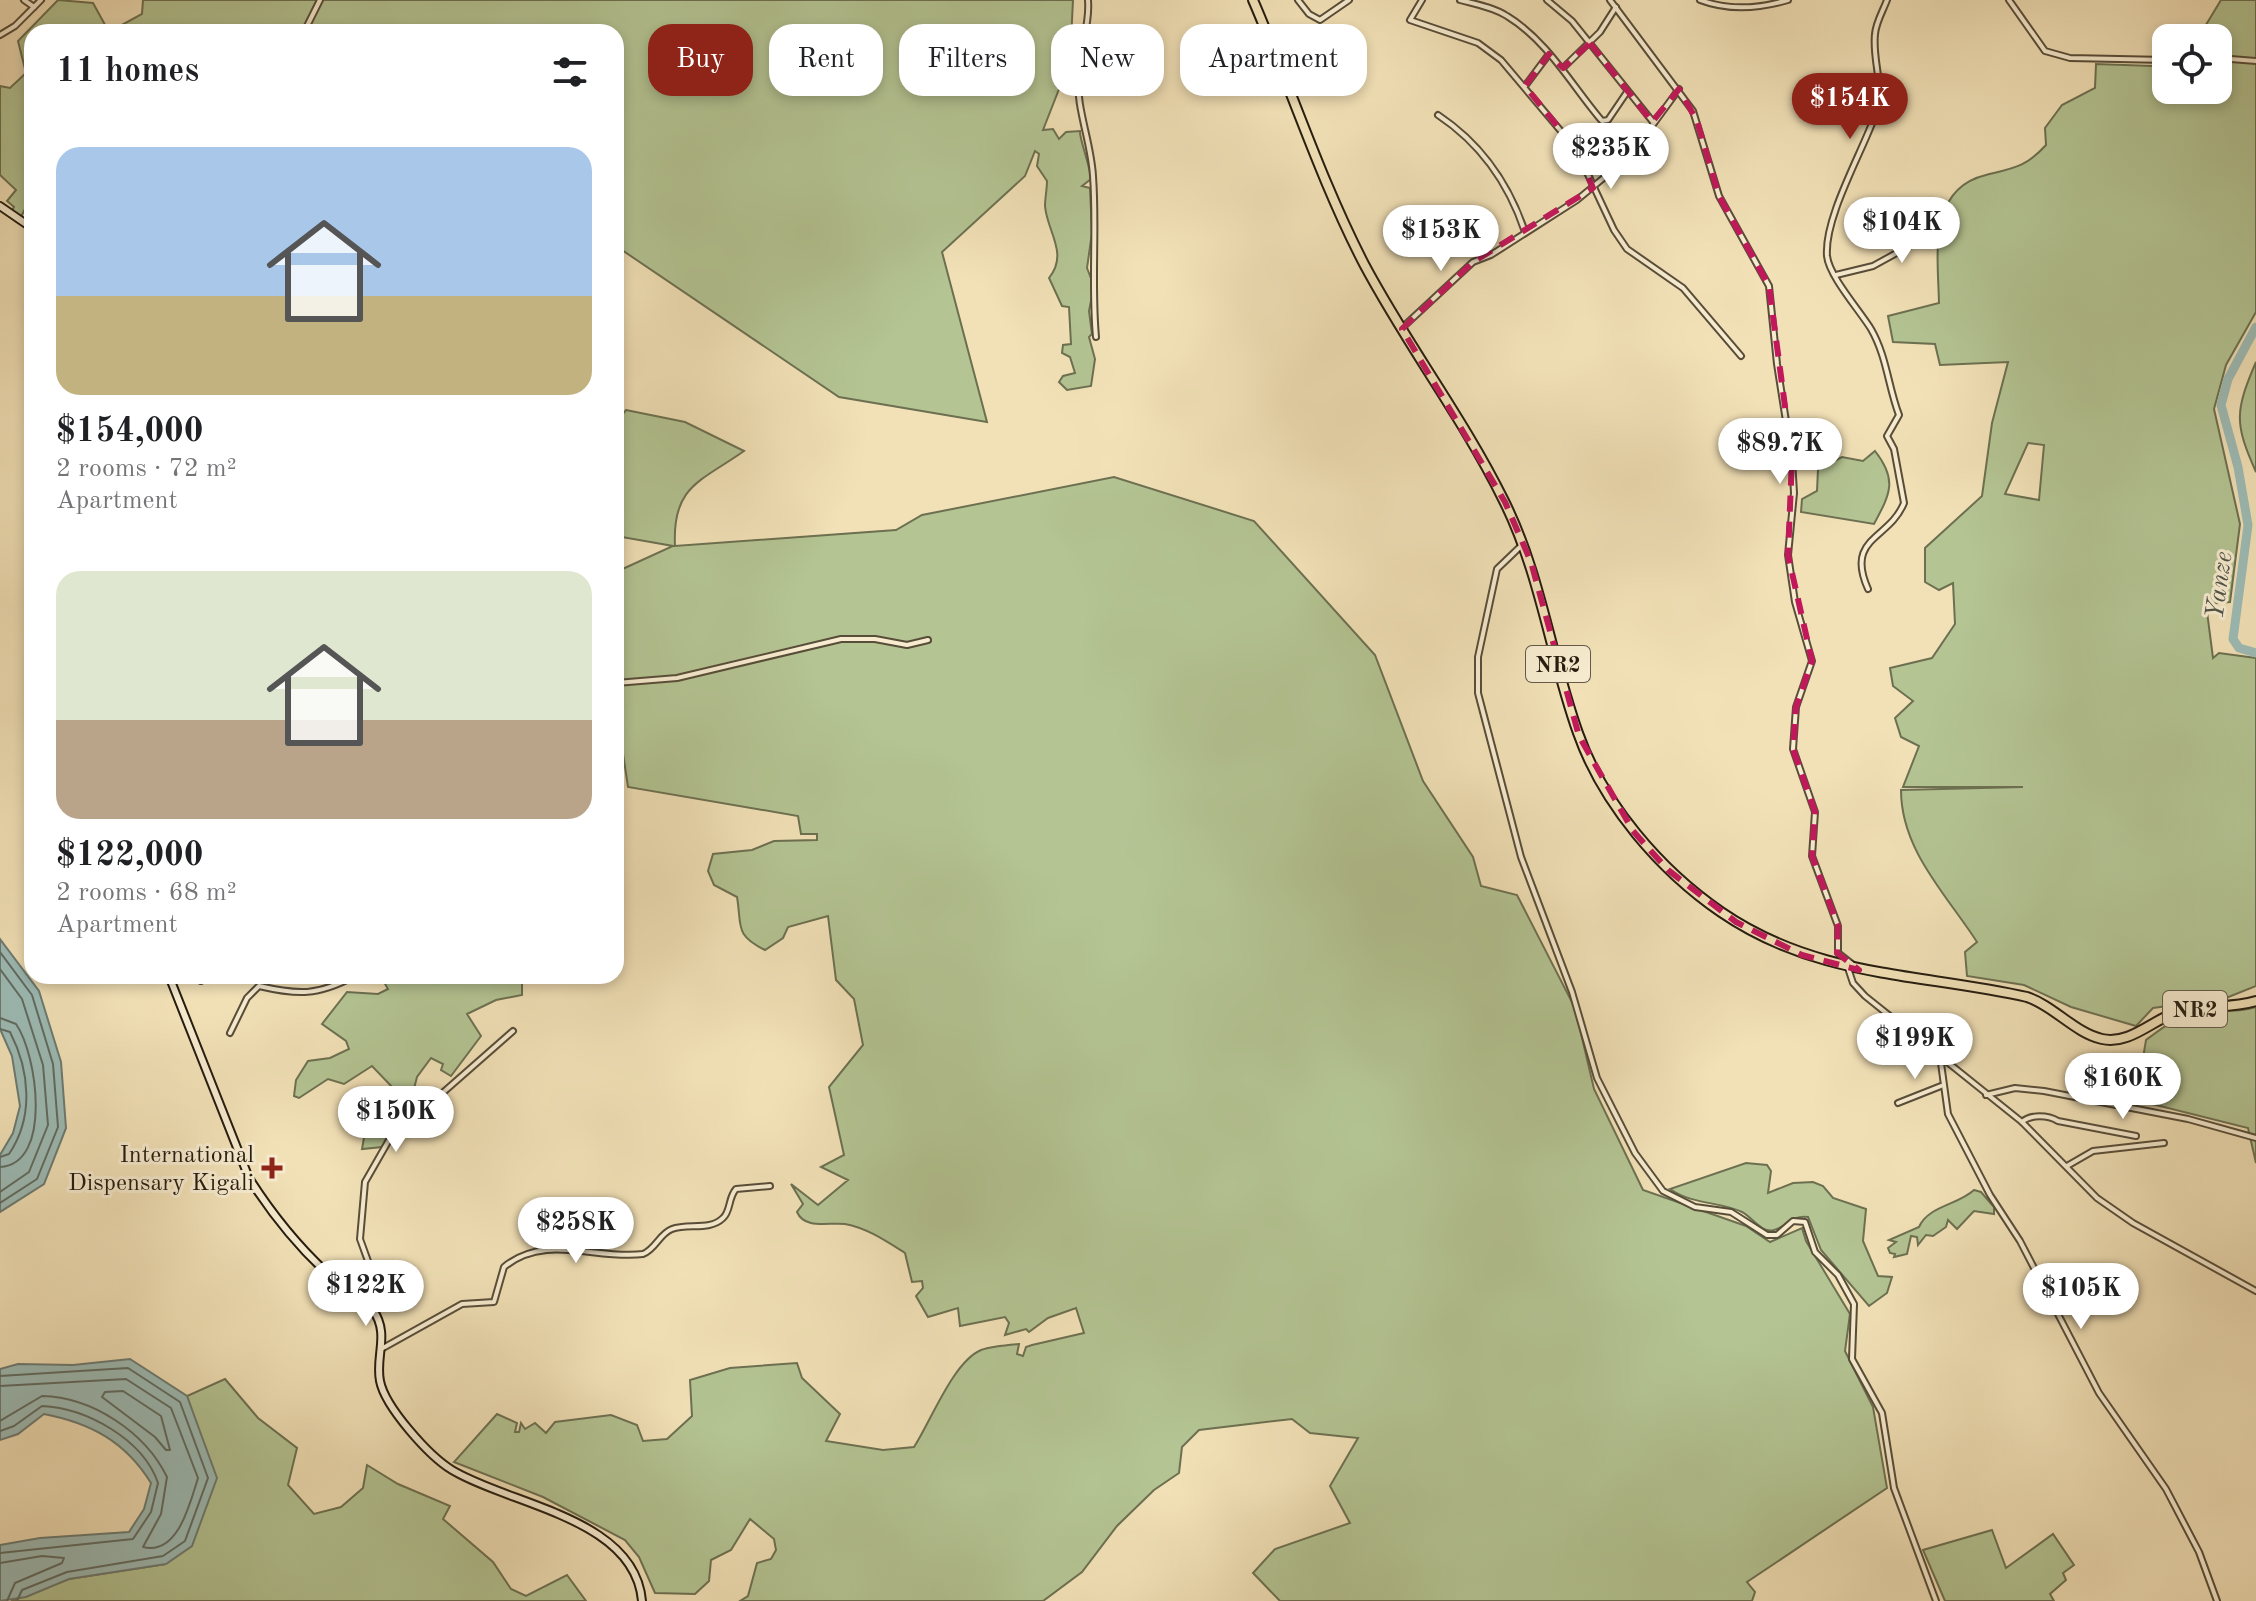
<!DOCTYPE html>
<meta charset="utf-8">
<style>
:root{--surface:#fff;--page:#f6f6f6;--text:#202124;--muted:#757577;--accent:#8f2418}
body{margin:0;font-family:"Old Standard TT",serif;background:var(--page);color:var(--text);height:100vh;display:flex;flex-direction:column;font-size:30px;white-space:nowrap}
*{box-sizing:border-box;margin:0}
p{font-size:26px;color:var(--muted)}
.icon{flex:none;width:44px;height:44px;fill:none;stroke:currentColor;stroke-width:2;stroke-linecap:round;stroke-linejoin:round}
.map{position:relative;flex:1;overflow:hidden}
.sheet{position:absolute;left:24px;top:24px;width:600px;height:960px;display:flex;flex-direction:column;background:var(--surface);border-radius:24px;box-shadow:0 4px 12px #0003}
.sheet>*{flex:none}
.banner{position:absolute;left:648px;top:24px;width:760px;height:72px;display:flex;gap:16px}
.tools{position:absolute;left:2152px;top:24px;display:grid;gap:16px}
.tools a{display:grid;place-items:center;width:80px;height:80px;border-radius:16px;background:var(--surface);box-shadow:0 4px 12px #0003;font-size:40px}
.price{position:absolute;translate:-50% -68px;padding:0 18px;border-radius:28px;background:#fff;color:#222;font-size:26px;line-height:52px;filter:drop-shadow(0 2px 4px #0008)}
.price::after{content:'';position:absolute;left:50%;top:48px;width:24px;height:18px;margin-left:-12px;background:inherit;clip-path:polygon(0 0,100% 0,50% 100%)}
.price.on{background:var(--accent);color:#fff}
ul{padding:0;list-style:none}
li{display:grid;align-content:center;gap:16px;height:424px;padding:0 32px}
li span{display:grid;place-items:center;height:248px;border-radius:24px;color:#555}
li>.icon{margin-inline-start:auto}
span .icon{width:144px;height:144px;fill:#fffc;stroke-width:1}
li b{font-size:34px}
h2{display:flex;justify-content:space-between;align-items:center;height:96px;padding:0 32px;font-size:34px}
.pill{padding:0 28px;border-radius:24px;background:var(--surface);box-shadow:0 4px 12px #0003;font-size:28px;line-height:72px}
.pill.on{background:var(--accent);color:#fff}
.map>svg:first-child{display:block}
.green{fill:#b4c493;stroke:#6c7051;stroke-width:2;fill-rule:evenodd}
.water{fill:#9dbcb6;stroke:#6d7c73;stroke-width:2}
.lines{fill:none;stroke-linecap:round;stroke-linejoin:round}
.shore{stroke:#616c62;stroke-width:2}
.river{stroke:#9dbcb6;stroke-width:9}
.street-casing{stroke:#584d39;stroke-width:8}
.secondary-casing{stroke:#251c0f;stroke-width:10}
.highway-casing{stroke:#251c0f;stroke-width:12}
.street{stroke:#f7ecd0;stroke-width:4}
.secondary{stroke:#f7ecd0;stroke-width:6}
.highway{stroke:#f2e1b7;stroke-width:8}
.marked{fill:none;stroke:#c2185b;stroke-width:6;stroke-dasharray:16 10;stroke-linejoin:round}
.poi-dot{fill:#8f2418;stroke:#f7ecd0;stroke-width:3}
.labels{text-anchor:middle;stroke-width:6;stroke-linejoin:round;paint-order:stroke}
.shield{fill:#f7ecd0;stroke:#645a49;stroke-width:2}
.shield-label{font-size:22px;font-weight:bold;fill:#251c0f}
.poi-label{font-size:24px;fill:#251c0f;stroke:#f7ecd0;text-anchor:end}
.water-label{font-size:26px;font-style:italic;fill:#4f5449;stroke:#f7ecd0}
</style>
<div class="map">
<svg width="2256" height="1601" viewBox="0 0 2256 1601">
<rect width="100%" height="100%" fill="#f2e1b7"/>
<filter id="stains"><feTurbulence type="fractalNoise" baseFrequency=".0025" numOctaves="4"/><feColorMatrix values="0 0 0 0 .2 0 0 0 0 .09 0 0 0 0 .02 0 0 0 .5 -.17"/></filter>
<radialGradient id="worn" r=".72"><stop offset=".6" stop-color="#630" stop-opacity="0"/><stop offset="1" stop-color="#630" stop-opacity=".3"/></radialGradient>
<g class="green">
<path d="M58,0L93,3L109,32H32V195L18,223L9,216L14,207L7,201L16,190L0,175V86L10,88L26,73L18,41Z"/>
<path d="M143,0H1073L1070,61L1043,130L1053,129L1059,139L1066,132L1080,131C1079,138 1090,165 1091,179L1082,186L1090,188L1092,233L1087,268L1094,286L1089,311L1092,334L1089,337L1095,359L1091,386L1067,390L1059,382L1063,376L1075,373L1070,357L1062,353L1063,345L1071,344L1069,307L1062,306L1049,278C1069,253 1047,232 1045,206C1045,198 1047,189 1047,181L1037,166L1039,154L1035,151L1025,176L942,252L987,422L839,397L616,246V32H109L142,14Z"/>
<path d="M2221,0H2256V312L2226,365L2214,409L2240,524L2230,602L2206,604L2213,658L2219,653L2256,658V986L2226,998L2153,1008L2136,1026L2071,1007L2024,985L1967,976L1965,952L1977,942C1946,894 1901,850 1901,790L2023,787H1903L1919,746L1901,737L1895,718L1913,701L1893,686L1890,668L1932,658L1955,624L1953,583L1939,590L1925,582V548L1982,496L1992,423L2008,362L1940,365L1935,344L1893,342L1888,316L1939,303C1938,256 1927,189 1986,175C2014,168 2026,167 2046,145L2045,128L2062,105L2095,88L2096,64L2153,66L2158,52L2166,50V90H2218V38H2198ZM2028,443L2044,445L2039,500L2005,494Z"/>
<path d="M2256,362V472C2234,423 2235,411 2256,362Z"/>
<path d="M626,410L685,422L744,451C700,482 672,486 675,546L896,530L922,515L1114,477L1254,521L1375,655L1423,781L1473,857L1481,886L1517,895L1575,1008L1594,1089L1643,1190L1746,1226L1770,1242L1802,1228L1806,1241L1850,1314L1845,1351L1873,1407L1887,1488L1747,1582L1755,1592L1752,1601H1280L1253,1573L1275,1549L1350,1523L1330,1486L1358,1438L1310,1433L1292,1419L1199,1430L1182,1447L1179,1473L1154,1490L1117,1526L1082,1572L1043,1601H740L748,1596L757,1563L771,1559L776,1550L774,1539L750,1519L731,1550L711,1560L709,1581L695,1594L655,1593L639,1557L625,1540L543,1497L454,1462L497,1414L517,1423L515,1432H519L521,1423L525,1429L535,1423L546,1433L555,1422L611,1415L637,1425L643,1441L667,1439L692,1416L690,1380L730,1368L797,1363L802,1378L840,1414L826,1441L883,1450L914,1447C931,1421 953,1362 981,1350C992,1346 1007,1345 1019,1344L1017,1354L1023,1356L1026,1347L1032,1345L1084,1333L1076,1308L1048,1318L1029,1332L1026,1329L1005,1335L1009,1323L1005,1317L960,1326L958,1308L928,1317L916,1296L923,1288L922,1281L912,1282L905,1253C886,1241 867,1228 845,1224C829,1222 805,1230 797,1212L803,1204L791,1184L818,1205L848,1180L821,1167L844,1155L829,1087L863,1045L854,999L836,980L828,916L788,927L783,938L765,950C734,935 742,926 737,897L714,885L708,871L713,854L752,850L774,841L817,840V834H801L798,816L628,787L616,707V572L673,546L616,536V422Z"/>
<path d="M1875,451C1898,480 1890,494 1874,524L1801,512L1802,499L1817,491L1818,469L1842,457L1863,461Z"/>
<path d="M366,976H522V995L496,1000L467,1014L481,1036L451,1076L441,1070L443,1064L431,1058L417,1077L407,1116L382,1147L362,1149L369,1109L386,1110L395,1090L372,1066L344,1084L328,1079L299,1098L294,1096L296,1080L308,1061L330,1058L349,1049L346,1041L322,1024L347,992L378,994L388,989L384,982L364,981Z"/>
<path d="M2256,1007V1163L2248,1128L2136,1100L2146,1040C2162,1028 2177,1016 2198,1013C2218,1009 2236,1014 2256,1007Z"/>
<path d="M1746,1163L1767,1165L1771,1171L1768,1193L1793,1183L1813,1182L1823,1186L1833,1198L1866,1209L1863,1241L1878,1276L1892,1277L1887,1293L1869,1306L1821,1250L1808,1217C1791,1215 1788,1226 1774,1230C1762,1234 1752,1217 1742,1212C1718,1201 1693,1205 1670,1189Z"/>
<path d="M1974,1190L1981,1192L1994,1207V1214L1974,1211L1957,1229L1948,1220L1946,1227L1933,1236L1926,1235L1918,1245L1917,1237L1911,1236L1907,1254L1894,1257L1895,1254L1890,1253L1888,1248L1896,1242L1889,1240L1919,1227C1928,1206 1958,1205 1974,1190Z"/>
<path d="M225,1379L258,1418L297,1448L288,1485L314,1514L341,1507L363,1488L367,1465L398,1484L450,1506L443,1519L493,1562L511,1589L526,1596L567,1575L586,1601H11L69,1579L165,1564L199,1434L187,1396Z"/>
<path d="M1992,1530L2006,1568L2053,1534L2074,1565L2063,1573L2066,1580L2050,1594L2054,1601H1945L1923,1550Z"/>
</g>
<g class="water">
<path d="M0,939L39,991L61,1062L66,1128L44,1184L0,1212V1155L13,1133L20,1106L12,1056L0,1029Z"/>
<path d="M130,1359L187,1396L217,1478L192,1546L166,1564L69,1579L26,1597L0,1601V1545L40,1538L129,1532L144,1509L151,1483C125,1441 90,1423 44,1414L18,1434L0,1440V1369L18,1364L73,1365Z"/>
</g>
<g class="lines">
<g class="shore">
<path d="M0,952L32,995L53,1064L58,1127L37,1179L0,1203"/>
<path d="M0,969L22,999L43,1065L48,1125L29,1172L0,1192"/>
<path d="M0,1018L16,1024C37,1054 53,1164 0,1167"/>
<path d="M0,1029L10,1032C30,1071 34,1117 9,1154L0,1157"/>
<path d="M0,1376L128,1368L180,1402L208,1478L185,1541L163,1556L67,1572L22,1590L17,1601"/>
<path d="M0,1386L126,1379L171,1408L198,1478C190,1503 178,1556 143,1547L161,1514L167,1477C145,1432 92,1397 42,1396L0,1421"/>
<path d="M123,1391L161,1416L170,1450H166L155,1437L102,1397L105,1392Z"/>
<path d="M0,1431L14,1426L42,1406C86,1408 143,1439 158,1483L151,1512L133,1539L0,1553"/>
<path d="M0,1563L42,1556L64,1558L62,1563L15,1583L7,1601"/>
</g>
<path class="river" d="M2256,327L2228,379L2221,405L2238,467L2248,525L2233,639L2239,648L2256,653"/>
<g class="street-casing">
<g id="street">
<path d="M24,0L34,7"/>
<path d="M1088,0C1090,26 1079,48 1078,73C1076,109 1091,141 1093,176C1097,230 1091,283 1096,337"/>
<path d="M1298,0L1309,14L1320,20L1349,0"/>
<path d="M1422,0L1410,20L1478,43L1501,60L1576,149L1614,230L1627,249L1683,288L1741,356"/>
<path d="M1460,0C1475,4 1493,7 1507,16C1548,41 1572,86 1602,121L1608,120L1627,92"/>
<path d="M1547,0L1572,21L1653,122"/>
<path d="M1610,0L1693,111L1719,196L1769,286L1777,364L1792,459L1794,493L1788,555L1795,602L1812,661L1796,707L1793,749L1815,812L1812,856L1838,926V953L1852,964"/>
<path d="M1700,0C1729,11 1758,9 1788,0"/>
<path d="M2009,0L2045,51L2070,58L2166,60"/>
<path d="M304,32L320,0"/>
<path d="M0,35L15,26L41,0"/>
<path d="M2218,58L2256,61"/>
<path d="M1563,68L1600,32L1616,7"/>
<path d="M1525,86L1549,54"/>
<path d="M1438,115C1480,143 1509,184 1525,232"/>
<path d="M1836,275L1873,266L1913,244L1925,243L1944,218"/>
<path d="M1403,327L1473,262L1491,255L1577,200L1630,156L1679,89"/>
<path d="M1521,546L1497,569L1478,657V693L1521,857L1572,992L1597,1078L1635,1153L1663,1191L1695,1207L1731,1212L1767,1235H1777L1793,1221L1805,1222L1815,1252L1838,1275L1854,1304L1852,1359L1882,1413L1894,1488L1936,1601"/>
<path d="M1868,589C1845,537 1889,540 1904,503L1894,449L1887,436L1899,415C1888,386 1887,357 1871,329C1860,311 1829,276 1827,256C1824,217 1863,151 1876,113C1885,86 1872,61 1875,34C1876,22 1883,11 1887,0"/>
<path d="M616,683L677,678L841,639H875L907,645L928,640"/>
<path d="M1848,968L1853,983L1865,996L2022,1122L2097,1198L2133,1223L2256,1291"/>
<path d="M200,976L201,981"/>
<path d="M230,1033L247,998L259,986C298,995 317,996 355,976"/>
<path d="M1940,1056L1948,1114L1990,1195L2020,1241L2099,1393L2166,1489L2199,1552L2217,1601"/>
<path d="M1986,1095L2015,1088L2044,1091L2188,1119L2256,1138"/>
<path d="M1898,1103L1941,1086"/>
<path d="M2022,1122C2031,1114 2048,1115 2058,1121L2136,1136"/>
<path d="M2067,1166L2093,1151L2164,1143"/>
<path d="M373,1309L377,1286L360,1239L365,1182L389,1140L513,1031"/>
<path d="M383,1348L462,1304L494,1302L504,1267C545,1233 596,1260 643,1254C656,1249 659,1234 672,1229C688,1223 710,1231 723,1218C731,1211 728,1198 736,1189L770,1186"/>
</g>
</g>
<g class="secondary-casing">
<g id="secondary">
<path d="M0,206L32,228"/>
<path d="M169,976L249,1178C270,1211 297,1245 326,1272C341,1285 362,1293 373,1310C390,1334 375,1356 380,1381C385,1407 429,1456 452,1470C510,1505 635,1518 642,1601"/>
</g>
</g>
<g class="highway-casing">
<path id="highway" d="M1253,0C1291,88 1320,179 1364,264C1407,345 1463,418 1503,499C1541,574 1550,655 1578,733C1603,804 1660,870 1721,912C1817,978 1919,973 2027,997C2054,1006 2075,1033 2102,1039C2130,1045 2152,1020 2177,1012C2202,1004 2230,1009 2256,1001"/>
</g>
<use href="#street" class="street"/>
<use href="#secondary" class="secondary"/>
<use href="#highway" class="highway"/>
</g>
<path class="marked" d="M1590,43L1652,122L1679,89L1697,121L1719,196L1769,286L1792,459L1788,555L1812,661L1796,707L1793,749L1815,812L1812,856L1838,926L1837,953L1859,970L1802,955L1736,922L1668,870L1633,831L1579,736L1531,562L1505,502L1402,329L1473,262L1593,188L1576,149L1525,86L1549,54L1563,68Z"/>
<path class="poi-dot" d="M268 1156h8v8h8v8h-8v8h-8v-8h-8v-8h8z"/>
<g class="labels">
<g class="shield">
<rect x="1526" y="646" width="64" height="36" rx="6"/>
<rect x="2163" y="991" width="64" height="36" rx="6"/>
</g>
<g class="shield-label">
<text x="1558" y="672">NR2</text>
<text x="2195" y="1017">NR2</text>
</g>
<g class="poi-label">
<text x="254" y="1162">International<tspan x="254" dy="28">Dispensary Kigali</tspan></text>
</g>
<g class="water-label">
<text transform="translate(2218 585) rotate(-82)" y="9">Yanze</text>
</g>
</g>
<rect width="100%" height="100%" filter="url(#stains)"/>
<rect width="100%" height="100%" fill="url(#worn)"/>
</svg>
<div class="tools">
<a><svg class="icon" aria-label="locate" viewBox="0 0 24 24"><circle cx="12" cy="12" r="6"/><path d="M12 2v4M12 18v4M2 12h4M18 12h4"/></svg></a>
</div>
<b class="price on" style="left:1850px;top:141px">$154K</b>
<b class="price" style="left:1611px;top:191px">$235K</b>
<b class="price" style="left:1902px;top:265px">$104K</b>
<b class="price" style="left:1441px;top:273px">$153K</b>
<b class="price" style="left:1780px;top:486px">$89.7K</b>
<b class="price" style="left:1915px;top:1081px">$199K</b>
<b class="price" style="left:2123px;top:1121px">$160K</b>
<b class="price" style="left:396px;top:1154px">$150K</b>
<b class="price" style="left:576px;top:1265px">$258K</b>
<b class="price" style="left:366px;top:1328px">$122K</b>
<b class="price" style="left:2081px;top:1331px">$105K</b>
<div class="banner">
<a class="pill on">Buy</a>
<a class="pill">Rent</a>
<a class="pill">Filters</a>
<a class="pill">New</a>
<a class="pill">Apartment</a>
</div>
<section class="sheet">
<h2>11 homes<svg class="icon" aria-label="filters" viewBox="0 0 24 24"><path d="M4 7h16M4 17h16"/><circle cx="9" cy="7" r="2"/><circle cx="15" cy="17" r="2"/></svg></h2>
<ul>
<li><span style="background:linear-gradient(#a9c7e8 60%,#c2b280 0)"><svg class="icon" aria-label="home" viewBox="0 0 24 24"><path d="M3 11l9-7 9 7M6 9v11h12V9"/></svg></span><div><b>$154,000</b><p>2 rooms · 72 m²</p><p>Apartment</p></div></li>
<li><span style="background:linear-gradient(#dfe7d0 60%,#b9a48a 0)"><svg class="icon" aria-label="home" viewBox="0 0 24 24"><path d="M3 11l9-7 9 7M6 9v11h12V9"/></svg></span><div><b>$122,000</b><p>2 rooms · 68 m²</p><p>Apartment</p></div></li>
</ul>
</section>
</div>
